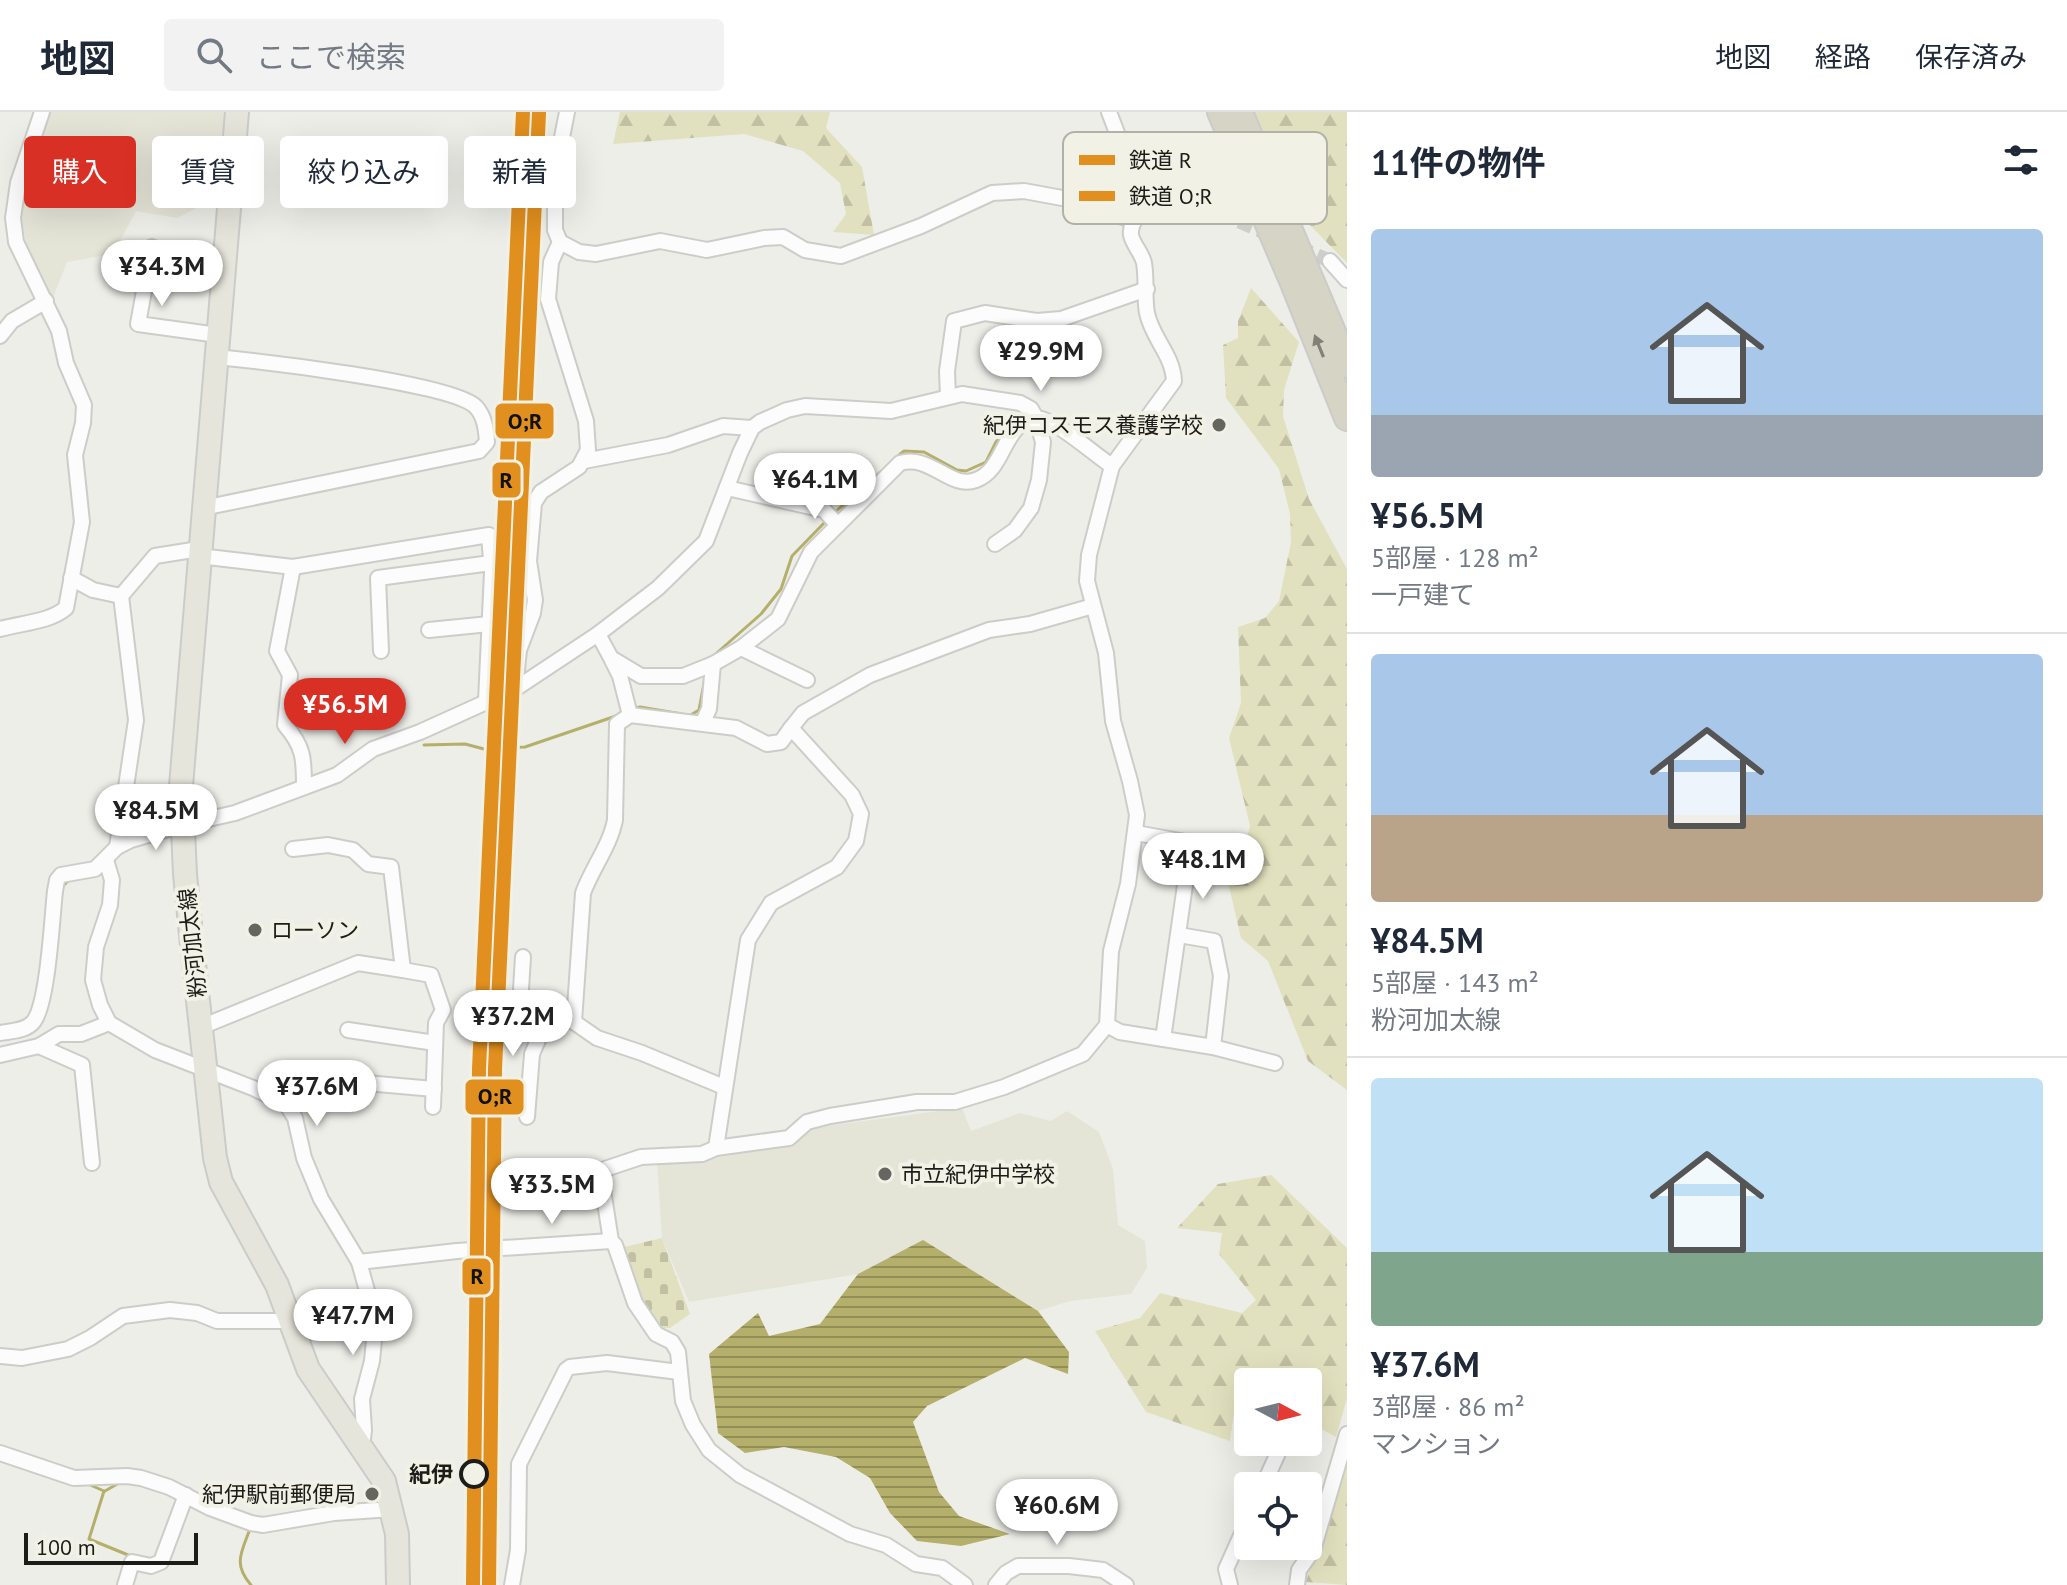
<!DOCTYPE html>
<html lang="ja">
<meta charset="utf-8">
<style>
:root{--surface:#fff;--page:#f2f2f3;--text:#1f2937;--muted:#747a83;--line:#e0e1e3;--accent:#d93025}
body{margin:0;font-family:"PT Sans","Noto Sans JP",sans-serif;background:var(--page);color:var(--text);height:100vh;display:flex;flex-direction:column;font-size:30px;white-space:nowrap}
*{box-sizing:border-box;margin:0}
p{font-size:26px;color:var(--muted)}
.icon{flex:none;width:44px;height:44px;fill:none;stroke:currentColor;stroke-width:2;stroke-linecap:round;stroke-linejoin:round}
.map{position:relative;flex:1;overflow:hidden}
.side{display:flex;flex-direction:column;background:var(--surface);width:720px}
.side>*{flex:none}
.hud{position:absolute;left:24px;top:24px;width:760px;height:72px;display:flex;gap:16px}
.needle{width:52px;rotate:97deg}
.buttons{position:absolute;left:1234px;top:1256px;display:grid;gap:16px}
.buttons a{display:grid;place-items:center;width:88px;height:88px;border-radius:8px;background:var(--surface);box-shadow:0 8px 32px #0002;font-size:40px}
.scale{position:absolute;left:24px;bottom:20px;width:174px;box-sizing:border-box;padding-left:8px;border:4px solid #1c1c18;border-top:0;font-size:22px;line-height:28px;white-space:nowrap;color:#1c1c18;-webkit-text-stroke:6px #f1f1e6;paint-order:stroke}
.price{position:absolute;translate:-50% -68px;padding:0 18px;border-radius:28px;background:#fff;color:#222;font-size:26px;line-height:52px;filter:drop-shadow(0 2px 4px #0008)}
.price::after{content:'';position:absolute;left:50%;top:48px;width:24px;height:18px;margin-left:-12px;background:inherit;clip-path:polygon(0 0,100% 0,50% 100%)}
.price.on{background:var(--accent);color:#fff}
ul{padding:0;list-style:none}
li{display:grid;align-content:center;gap:16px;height:424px;padding:0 24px}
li+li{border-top:2px solid var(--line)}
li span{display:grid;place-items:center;height:248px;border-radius:8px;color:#555}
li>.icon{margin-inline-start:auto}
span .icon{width:144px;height:144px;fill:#fffc;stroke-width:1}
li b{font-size:34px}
h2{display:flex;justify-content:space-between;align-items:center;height:96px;padding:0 24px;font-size:34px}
.pill{padding:0 28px;border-radius:8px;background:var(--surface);box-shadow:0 8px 32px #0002;font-size:28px;line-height:72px}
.pill.on{background:var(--accent);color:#fff}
header{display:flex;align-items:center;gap:48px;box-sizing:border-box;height:112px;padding:0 40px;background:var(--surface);border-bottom:2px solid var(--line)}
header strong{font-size:38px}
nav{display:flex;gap:44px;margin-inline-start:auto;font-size:28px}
.search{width:560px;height:72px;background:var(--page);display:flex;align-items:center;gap:20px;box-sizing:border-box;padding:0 28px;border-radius:8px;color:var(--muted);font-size:30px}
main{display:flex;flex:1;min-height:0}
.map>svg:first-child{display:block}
.built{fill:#e4e4d7}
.forest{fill:url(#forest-firs)}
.cemetery{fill:url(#cemetery-stones)}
.water{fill:url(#water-rules)}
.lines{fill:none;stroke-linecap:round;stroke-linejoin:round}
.stream{stroke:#b4af6b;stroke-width:3}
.minor-tunnel{stroke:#cececa;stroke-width:14;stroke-dasharray:14 7;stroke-linecap:butt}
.minor-casing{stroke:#ccccc9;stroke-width:18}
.primary-casing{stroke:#cbcbc9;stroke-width:26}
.motorway-casing{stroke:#cbcbc9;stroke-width:28}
.minor{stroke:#fcfcfc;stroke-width:14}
.primary{stroke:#e6e5db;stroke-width:22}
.motorway{stroke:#d5d4c5;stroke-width:24}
.rail-1-casing{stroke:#f1f1e6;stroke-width:20}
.rail-2-casing{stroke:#f1f1e6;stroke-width:20}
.rail-1{stroke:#e18f1e;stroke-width:14}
.rail-2{stroke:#e18f1e;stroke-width:14}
.oneway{fill:#828177}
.poi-dot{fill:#666661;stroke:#f1f1e6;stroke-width:3}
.stop-dot{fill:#f1f1e6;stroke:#1c1c18;stroke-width:4}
.labels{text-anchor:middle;stroke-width:8;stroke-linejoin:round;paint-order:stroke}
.poi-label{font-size:22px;fill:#1c1c18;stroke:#f1f1e6;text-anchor:end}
.street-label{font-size:22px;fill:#1c1c18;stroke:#f1f1e6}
.stop-label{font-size:22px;font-weight:bold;fill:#1c1c18;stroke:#f1f1e6;text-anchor:end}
.key{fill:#f1f1e6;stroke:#b1b1a8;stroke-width:2}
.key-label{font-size:22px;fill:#1c1c18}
.line-badge{stroke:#f1f1e6;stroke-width:3}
.pale-badge-label{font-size:22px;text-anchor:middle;font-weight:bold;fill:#111}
</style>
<header>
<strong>地図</strong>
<div class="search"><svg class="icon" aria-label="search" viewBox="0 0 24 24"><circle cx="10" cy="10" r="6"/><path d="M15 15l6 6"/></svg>ここで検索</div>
<nav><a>地図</a><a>経路</a><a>保存済み</a></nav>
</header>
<main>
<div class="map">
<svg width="1347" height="1473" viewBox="0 0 1347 1473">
<defs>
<pattern id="forest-firs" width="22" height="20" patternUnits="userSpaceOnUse" patternTransform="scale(2)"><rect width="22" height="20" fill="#e2e1bf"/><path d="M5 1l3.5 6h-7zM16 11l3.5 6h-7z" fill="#c1c0a3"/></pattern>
<pattern id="cemetery-stones" width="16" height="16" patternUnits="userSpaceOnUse" patternTransform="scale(2)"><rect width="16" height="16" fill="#e2e1bf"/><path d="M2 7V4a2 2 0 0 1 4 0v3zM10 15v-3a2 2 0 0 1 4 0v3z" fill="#c1c0a3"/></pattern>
<pattern id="water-rules" width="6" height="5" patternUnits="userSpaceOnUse" patternTransform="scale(2)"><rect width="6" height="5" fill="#b4af6b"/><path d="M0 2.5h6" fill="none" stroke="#928e57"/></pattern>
</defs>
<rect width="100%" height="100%" fill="#eeeee9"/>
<g class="built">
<path d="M51,0H232L224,82L177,106L136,99L113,142L67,150L52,188L27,137L21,104L28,70Z"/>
<path d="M962,996L971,1019L1020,1001L1051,1009L1067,999L1099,1020L1113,1057L1118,1113L1145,1129L1147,1156L1131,1182L1070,1189L1038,1199L923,1129L858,1162L689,1190L662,1126L657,1050L714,1046L790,1033L811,1016Z"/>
</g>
<g class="forest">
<path d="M620,0H830L826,16L862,55L874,123L833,120L846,102L840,71L803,39L744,22L613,32Z"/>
<path d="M1255,0H1347V151L1301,104Z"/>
<path d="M1251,176L1299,230L1284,278L1283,304L1309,387L1347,457V978L1308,949L1268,849L1241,826L1225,757L1241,748L1250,714L1229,626L1241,591L1238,515L1265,506L1279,489L1291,430L1290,402L1279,357L1226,286L1223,233L1238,226V209Z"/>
<path d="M1271,1063L1347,1136V1287L1336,1325L1308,1310V1270H1248V1278L1238,1273L1230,1329L1146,1300L1095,1219L1140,1206L1160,1181L1242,1201L1256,1188L1219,1142L1222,1121L1177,1116L1218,1072Z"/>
<path d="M1347,1338V1473L1306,1470Z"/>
</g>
<path class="cemetery" d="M662,1126L690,1202L670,1216H661L640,1190L624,1135Z"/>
<path class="water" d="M923,1128L1038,1199L1069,1240L1068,1262L1025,1246L927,1294L913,1310L939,1380L959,1404L1010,1422L961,1434L917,1429L890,1401L870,1366L836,1345L784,1335L745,1341L718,1321L709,1242L758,1201L769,1224L820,1212L858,1162Z"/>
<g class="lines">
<g class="stream">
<path d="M897,345L904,339L924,340L957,358L966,359L986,350L996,330L1007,318"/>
<path d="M834,401L883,358"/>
<path d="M710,547L761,502L781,477L792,444L826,409"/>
<path d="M634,597L640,595L682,602"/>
<path d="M689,604L699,598L705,566"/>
<path d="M424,633L465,632L484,637L525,635L616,604"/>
<path d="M61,787L63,774L68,769"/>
<path d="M88,1372L104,1379L89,1427L133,1445"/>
<path d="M105,1379L119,1371"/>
<path d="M250,1417C241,1441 233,1452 251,1473"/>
</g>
<g class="minor-tunnel">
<path d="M1220,101L1275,125"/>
<path d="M1298,135L1330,149"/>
</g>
<g class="minor-casing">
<g id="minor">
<path d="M567,0L555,61V118L560,130L579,140L596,142L660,129L707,138L764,126L783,125L805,138L841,144L921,114L992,81L1024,79L1073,88L1134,109"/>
<path d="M1142,97C1173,93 1190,90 1220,101"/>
<path d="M152,135L138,212L218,223"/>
<path d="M1330,149L1347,168"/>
<path d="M0,224L12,209L46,189"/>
<path d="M948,285L947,259L954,209L985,201L1037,209L1061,207L1147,177"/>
<path d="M584,349L668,333L723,314L752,316"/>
<path d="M727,376L824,398L838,413"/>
<path d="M203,396L479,339L487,330C486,318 485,305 476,295C453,271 258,249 216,245"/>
<path d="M199,444L293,455L489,423L492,460L486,589"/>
<path d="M293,455L277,539L290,563L285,613C304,635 304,647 304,675"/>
<path d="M71,466L93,478L121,484"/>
<path d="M121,484L155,444L199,437"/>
<path d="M0,517C21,511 50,510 66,496L82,410L75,343L83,311L84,293L66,251L59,219L16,130L13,106L18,71L42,0"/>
<path d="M429,518L489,512"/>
<path d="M598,522L611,546L641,564H683L713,552L741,536L778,507L811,440L900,351C931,342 950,378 976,368C1000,359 1002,329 1019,314C1023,310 1031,308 1036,306L1043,330L1039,368L1031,396L1015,418L995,432"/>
<path d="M741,536L807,568"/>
<path d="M381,539L378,466L491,451"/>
<path d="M612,548L620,564L630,603L736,616L767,632L781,630L791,616"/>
<path d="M515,577L519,538L533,501L535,488L529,449L534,391L541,380L579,355L588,338L586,309L548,187L551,150L560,130"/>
<path d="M630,603L617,612L615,708C610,734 592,756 583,781L574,910L597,926L642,941L724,975"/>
<path d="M703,610L709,597L713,552"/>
<path d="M1136,721L1191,731L1163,927"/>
<path d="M117,735L136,608L121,484"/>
<path d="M106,748L112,768L110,793L96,835L93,868L100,893L109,911L155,938L253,976L286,992L295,1006L304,1046L321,1087L359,1150L371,1193L374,1228L372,1249L362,1287L364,1318L362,1336"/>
<path d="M1179,823L1214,829L1221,864L1213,935"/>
<path d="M523,845L520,893H534L574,910"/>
<path d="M403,858L431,863L443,898L436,911L433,995"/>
<path d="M1107,913L1120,920L1213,935L1275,951"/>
<path d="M201,915L358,851L403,858L391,755L368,752L353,738L328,733L293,737"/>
<path d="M348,918L435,931"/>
<path d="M0,921C11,919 27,919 34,909C48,890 52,806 55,779L57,768L61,763L95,757L117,735L131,728L182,713L235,701L337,663L373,637L420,620L515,577L598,522L658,476L706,429L740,341L752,316L760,310L787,298L805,294L891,299L962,282L1020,291L1031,297L1036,306C1056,307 1092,341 1112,354"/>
<path d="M39,934L82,953L92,1051"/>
<path d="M0,943L39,934L59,922H81L109,911"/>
<path d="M332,968L434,977"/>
<path d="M527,1005L532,942L550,900"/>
<path d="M716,1036L748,828L771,791L837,755L856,729L861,702L852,683L791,616L803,601L870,563L989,518L1030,512L1093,494"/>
<path d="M359,1150L457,1139L611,1129"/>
<path d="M0,1244L22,1246L68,1237L90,1226L123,1204L170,1198L197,1201L217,1209H289"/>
<path d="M0,1341L74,1366L127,1364L141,1366L169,1375L210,1396L251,1411L263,1413L334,1401L392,1397"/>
<path d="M1263,1374L1283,1330"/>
<path d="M125,1473L132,1450L151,1454L161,1450L186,1383"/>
<path d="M512,1473L518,1438L519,1352L566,1258L570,1255L607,1251L679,1260"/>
<path d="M965,1473L942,1456L916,1452L886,1433L850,1422L740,1363L709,1338L693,1313L683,1289L678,1240L672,1230L656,1222L635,1191L615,1133L611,1129L601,1065L605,1057L641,1045L702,1042L716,1036L789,1026L807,1010L830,1004L917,990H955L1004,975L1083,942L1107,913L1111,839L1128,772L1137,703L1130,669L1113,609L1106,541L1087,469L1089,443L1112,354L1174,269C1173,243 1152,226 1147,201C1144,185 1147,168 1144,151C1142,141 1133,133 1131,123C1129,110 1142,101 1143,89L1109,0"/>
<path d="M996,1473L1006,1461L1018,1454H1069L1103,1458L1126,1473"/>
<path d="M1230,1473L1226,1457L1248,1408"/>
<path d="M1297,1473L1299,1458L1313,1438L1347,1322"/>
</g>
</g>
<g class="primary-casing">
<path id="primary" d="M237,0L181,674L185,762L192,833L215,1046L221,1070L277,1173L308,1257L384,1369L397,1422L398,1473"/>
</g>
<g class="motorway-casing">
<g id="motorway">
<path d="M1220,0L1293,171L1347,306"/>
<path d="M1240,0L1347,253"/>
</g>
</g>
<use href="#minor" class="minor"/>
<use href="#primary" class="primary"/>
<use href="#motorway" class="motorway"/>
<g class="rail-1-casing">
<path id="rail-1" d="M473,1473L479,957L523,0"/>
</g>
<g class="rail-2-casing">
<path id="rail-2" d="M489,1473L495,957L539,1"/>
</g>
<use href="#rail-1" class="rail-1"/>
<use href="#rail-2" class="rail-2"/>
</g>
<defs><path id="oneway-solid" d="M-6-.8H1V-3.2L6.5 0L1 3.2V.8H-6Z" transform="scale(2)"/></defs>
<use class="oneway" href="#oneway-solid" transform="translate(1319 234) rotate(-112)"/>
<g class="poi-dot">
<circle cx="1219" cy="313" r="8"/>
<circle cx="255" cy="818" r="8"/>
<circle cx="885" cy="1062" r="8"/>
<circle cx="372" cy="1382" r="8"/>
</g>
<circle class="stop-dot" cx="474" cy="1362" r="13"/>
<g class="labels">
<g class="poi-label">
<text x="1203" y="321">紀伊コスモス養護学校</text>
<text x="271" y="826" text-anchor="start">ローソン</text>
<text x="901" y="1070" text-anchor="start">市立紀伊中学校</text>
<text x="356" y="1390">紀伊駅前郵便局</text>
</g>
<g class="street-label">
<text transform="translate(192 831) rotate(-96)" y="8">粉河加太線</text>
</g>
<g class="stop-label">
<text x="453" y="1370">紀伊</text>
</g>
</g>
<rect x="1063" y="20" width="264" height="92" rx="12" class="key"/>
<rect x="1079" y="43" width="36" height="10" fill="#e18f1e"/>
<rect x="1079" y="79" width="36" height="10" fill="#e18f1e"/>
<g class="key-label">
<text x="1129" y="56">鉄道 R</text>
<text x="1129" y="92">鉄道 O;R</text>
</g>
<g class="line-badge">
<rect x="494" y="290" width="61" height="38" rx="8" fill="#e18f1e"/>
<rect x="491" y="349" width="31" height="38" rx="8" fill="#e18f1e"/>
<rect x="464" y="966" width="61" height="38" rx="8" fill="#e18f1e"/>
<rect x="461" y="1145" width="31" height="39" rx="8" fill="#e18f1e"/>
</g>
<g class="pale-badge-label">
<text x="525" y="317">O;R</text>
<text x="506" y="376">R</text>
<text x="495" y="992">O;R</text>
<text x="477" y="1172">R</text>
</g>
</svg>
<div class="buttons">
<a><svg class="needle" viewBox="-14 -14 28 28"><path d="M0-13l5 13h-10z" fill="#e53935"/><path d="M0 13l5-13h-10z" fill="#747a83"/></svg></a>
<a><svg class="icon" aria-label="locate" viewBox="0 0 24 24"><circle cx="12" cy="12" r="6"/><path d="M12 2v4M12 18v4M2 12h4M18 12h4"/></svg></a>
</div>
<div class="scale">100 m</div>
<b class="price" style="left:162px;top:196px">¥34.3M</b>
<b class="price" style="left:1041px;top:281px">¥29.9M</b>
<b class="price" style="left:815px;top:409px">¥64.1M</b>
<b class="price on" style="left:345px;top:634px">¥56.5M</b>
<b class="price" style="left:156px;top:740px">¥84.5M</b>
<b class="price" style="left:1203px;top:789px">¥48.1M</b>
<b class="price" style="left:513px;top:946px">¥37.2M</b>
<b class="price" style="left:317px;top:1016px">¥37.6M</b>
<b class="price" style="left:552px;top:1114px">¥33.5M</b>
<b class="price" style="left:353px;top:1245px">¥47.7M</b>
<b class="price" style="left:1057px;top:1435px">¥60.6M</b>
<div class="hud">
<a class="pill on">購入</a>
<a class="pill">賃貸</a>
<a class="pill">絞り込み</a>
<a class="pill">新着</a>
</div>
</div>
<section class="side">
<h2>11件の物件<svg class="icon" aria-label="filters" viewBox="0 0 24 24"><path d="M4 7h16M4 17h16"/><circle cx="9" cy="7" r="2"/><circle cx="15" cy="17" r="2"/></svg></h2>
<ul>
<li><span style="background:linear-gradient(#a9c7e8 75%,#9aa5b1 0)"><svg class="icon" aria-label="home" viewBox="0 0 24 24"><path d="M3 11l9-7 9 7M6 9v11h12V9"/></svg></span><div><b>¥56.5M</b><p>5部屋 · 128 m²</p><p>一戸建て</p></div></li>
<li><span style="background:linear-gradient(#a9c7e8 65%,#b9a48a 0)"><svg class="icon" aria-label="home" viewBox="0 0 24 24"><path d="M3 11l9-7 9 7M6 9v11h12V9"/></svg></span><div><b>¥84.5M</b><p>5部屋 · 143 m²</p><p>粉河加太線</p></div></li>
<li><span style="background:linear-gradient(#bfe0f5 70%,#7fa58c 0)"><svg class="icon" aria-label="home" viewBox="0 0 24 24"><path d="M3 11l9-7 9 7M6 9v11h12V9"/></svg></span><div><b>¥37.6M</b><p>3部屋 · 86 m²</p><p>マンション</p></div></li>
</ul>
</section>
</main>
